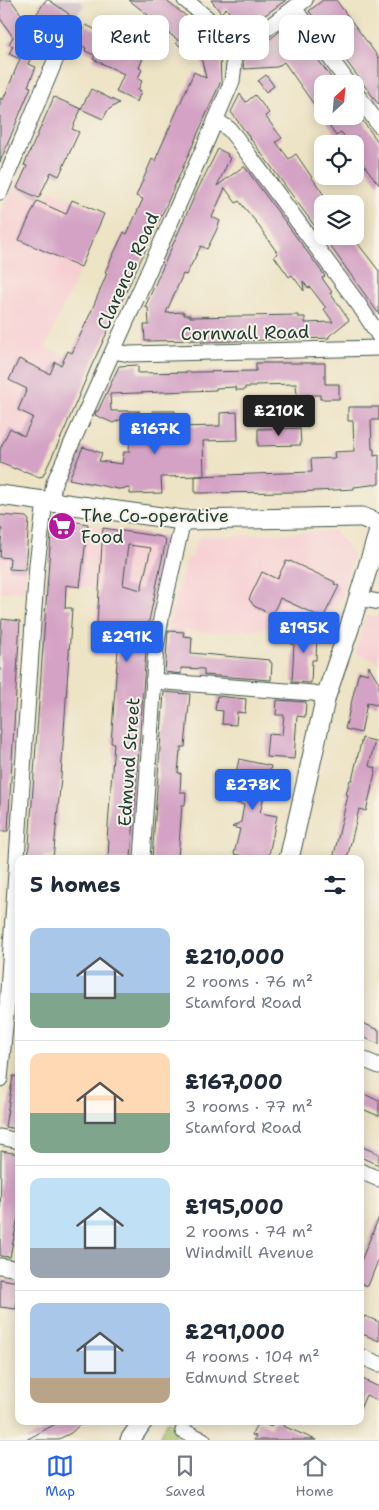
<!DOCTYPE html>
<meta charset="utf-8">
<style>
:root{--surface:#fff;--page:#f6f6f7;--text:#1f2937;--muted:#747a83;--line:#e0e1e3;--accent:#2563eb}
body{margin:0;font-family:"Shantell Sans",sans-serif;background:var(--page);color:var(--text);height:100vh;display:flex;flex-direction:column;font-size:19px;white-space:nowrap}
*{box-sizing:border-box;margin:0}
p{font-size:16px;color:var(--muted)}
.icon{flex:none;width:28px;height:28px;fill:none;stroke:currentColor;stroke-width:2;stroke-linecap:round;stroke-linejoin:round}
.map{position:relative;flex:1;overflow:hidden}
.sheet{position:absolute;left:15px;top:855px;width:349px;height:570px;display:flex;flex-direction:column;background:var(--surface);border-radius:10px;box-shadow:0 2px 12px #0003}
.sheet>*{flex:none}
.hud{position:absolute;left:15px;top:15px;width:350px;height:45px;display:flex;gap:10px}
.needle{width:32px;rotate:26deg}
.fabs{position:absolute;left:314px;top:75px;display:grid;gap:10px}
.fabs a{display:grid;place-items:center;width:50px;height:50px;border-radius:10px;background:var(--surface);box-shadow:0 2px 12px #0003;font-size:25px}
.price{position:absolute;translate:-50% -42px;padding:0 11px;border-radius:5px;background:var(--accent);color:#fff;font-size:16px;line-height:32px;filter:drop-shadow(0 1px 2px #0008)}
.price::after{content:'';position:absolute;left:50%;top:30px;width:15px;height:11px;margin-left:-8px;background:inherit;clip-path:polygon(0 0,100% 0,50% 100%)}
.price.on{background:#222;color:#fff}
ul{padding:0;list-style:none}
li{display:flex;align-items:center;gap:15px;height:125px;padding:0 15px}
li+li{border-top:1px solid var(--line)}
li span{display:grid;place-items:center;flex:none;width:140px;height:100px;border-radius:10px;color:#555}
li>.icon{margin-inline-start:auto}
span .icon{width:60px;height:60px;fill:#fffc;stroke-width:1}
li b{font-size:21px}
h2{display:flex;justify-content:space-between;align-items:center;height:60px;padding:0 15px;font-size:21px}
.tag{padding:0 18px;border-radius:10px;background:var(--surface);box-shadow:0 2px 12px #0003;font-size:18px;line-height:45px}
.tag.on{background:var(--accent);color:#fff}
.dock{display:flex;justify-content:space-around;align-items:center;height:70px;border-top:1px solid var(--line);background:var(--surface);font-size:14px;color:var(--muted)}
.dock a{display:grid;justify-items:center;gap:2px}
.dock .on{color:var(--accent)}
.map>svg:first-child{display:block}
.built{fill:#f7cfd2}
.industrial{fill:#d2bdc6}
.green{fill:#acc76e;stroke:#668251}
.building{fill:#d4a2c4;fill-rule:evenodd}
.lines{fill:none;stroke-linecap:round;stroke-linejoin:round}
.minor-casing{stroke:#3e564a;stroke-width:17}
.major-casing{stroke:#3e564a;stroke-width:21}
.minor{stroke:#fff;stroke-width:15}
.major{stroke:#fff;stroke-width:19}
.labels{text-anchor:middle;stroke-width:4;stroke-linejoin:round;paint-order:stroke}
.street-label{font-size:18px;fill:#1f3d34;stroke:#f7f3e8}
.poi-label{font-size:18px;fill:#1f3d34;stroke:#f7f3e8;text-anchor:start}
</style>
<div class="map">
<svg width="379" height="1440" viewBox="0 0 379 1440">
<rect width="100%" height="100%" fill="#f7f3e8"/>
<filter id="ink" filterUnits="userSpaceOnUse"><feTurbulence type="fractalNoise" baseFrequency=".02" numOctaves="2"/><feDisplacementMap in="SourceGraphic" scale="10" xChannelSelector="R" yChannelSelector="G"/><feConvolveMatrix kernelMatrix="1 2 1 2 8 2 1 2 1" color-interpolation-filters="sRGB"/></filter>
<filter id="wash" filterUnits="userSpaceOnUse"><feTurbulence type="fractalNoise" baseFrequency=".0096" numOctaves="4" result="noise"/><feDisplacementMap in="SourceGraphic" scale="20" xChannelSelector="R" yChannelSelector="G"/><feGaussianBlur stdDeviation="1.12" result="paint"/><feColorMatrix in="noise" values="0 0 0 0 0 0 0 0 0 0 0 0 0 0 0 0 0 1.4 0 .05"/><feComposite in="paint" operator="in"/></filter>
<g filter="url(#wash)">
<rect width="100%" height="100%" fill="#ede3c5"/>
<g class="built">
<path d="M13,187L35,198L37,196L46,201L51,190L105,214L45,347L92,368L43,476L39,477L0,468V216Z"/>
<path d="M0,510L27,514L29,520L24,592H0Z"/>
<path d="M51,518L168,538L158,582L146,650L117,647L115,657L93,656L98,588L47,584Z"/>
<path d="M335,531L353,553L341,599L326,625L207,632L167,630L187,558H192L195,544L200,537Z"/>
<path d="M367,615L379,617V662L355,653Z"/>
</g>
<path class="industrial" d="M42,0H78L84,5L78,13L71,28L38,7Z"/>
<path class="green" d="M167,1421H181L172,1440H159Z"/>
<g id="blocks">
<g class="building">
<path d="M0,0H11L29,25L46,0H49L69,14L63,23L55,17L44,39L41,38L28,64L36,67L28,86L31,87L0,162V98L3,100L20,59L9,54L13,46L9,44L13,37L0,18Z"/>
<path d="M129,0H165L211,35L220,55L221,81L165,208L91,367L64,431L43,476L39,477L25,471L24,472L15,468V469L0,463V449L10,428L24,436L33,417L18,410L27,389L9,380L19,359L50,374L55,362L61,365L68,351L72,353L91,312L107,273L105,272L124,232L127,234L143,199L136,196L152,159L155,161L157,156L194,72L206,78L196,37L186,50L176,43L178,40L147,17L148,15Z"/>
<path d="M211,0H286L247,28H241L226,8L221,13Z"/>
<path d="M323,0H336L379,58V105L309,11Z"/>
<path d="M291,23L336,84H322V116L284,62L277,67L244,69L243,62L247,56Z"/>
<path d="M86,25L102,33L100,37L104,39L102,43L125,54L127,51L143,58L139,68L142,69L138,79L142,81L138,90L141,91L137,102L116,92L124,74L93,59L95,55L85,51L86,48L77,43Z"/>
<path d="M266,75L274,86L266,92L258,81Z"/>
<path d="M91,89L119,103L108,110L103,119L81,109Z"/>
<path d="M240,94L246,102L255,95L269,113L265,116L282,138L276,142L289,159L296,154L330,204H322V236L231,112Z"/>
<path d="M54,97L81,109L72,129L79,132L59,176L51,172L39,198L17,188L27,166L24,165Z"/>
<path d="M323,116H359L379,143V185L355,153V144H350L341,132L336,136Z"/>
<path d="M218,149L228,154L227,156L230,158L217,186L244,166L325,276L322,278L332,292L330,293L349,320L329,336V338L201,342L200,340L145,341L144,325H149L148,308L145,307L195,195ZM225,188L236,203L239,201L256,222L278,254L274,256L289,277L292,275L304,291L303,281L308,288L310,287L326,308L324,309L333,322L305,323V317H298V315L190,317V315H184V312L166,313L183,274L186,275L201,246L207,249L216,231L220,221L212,217Z"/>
<path d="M72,200L104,214L81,267L19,240L37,201L66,214Z"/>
<path d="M323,236H352L379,271V314Z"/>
<path d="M256,363H325V384H339V399H320V395H297L296,384L255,385V387H245V390H236L235,387L216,388V390L110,394L111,411H140L113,423L95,415L96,411H98L119,366L138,365V373L256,371Z"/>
<path d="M348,407H379V420H371L372,449H374V456L379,455V484L354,487V489L296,492L195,493V476L312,472L311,459L335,458L334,452L354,451L353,421H348Z"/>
<path d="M152,411H175L176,427L220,426V413L237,412L238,440L203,441L204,476L161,477L162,493L130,494V488L118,489L69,479L83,447L102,453L99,461L122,464L124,452H129L130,428H152Z"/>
<path d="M300,428L301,445L258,446V429Z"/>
<path d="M0,515L26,517L29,520L25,570L9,569L10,558L0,557L2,529L0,528Z"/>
<path d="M52,518L88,524L80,587L66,585L65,608H72L61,777L54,850L53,856H44L43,859H28Z"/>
<path d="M103,528L162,537L166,540L143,650H146L131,859H108L109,840H107L114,743H111L118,649L96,639ZM128,545L151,548L141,590L123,585Z"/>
<path d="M286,561L290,562V561L335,582L334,584L339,586L323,618L280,598L272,615L254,606L249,599L262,572L277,579Z"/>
<path d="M2,619L20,621L8,831H0V646Z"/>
<path d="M297,628L317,629L316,660H312L311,683L292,682L294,644H291V629Z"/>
<path d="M168,631L184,632L183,636L192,637L191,653L270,660V662L272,663L271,680L204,675V669L181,668V674L165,672Z"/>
<path d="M369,666L379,683V697L377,705L367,703L361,733L345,729L358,675L360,672L368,674Z"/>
<path d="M164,692L190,694L185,747H181V751H180L178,773H181L180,792H186L185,805H182L178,859H152Z"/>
<path d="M217,696L246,699L245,713L237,712L236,725L222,724L223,711L215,710Z"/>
<path d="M277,700L306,702L305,717L297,716L294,759L266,757L268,734L282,735L284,715H276Z"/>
<path d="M362,738L375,741L369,766L376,768L369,799L366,811L359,809L347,859H333L348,795L346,794L350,780H352Z"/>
<path d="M239,759L271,766L260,813L277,816L268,859H257L234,854L240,829L232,827L241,822L244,805L230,801Z"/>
<path d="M360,1022L379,1030V1044L360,1036Z"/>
<path d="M13,1076L19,1077V1129L5,1127Z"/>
<path d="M360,1092L379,1101V1116L360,1108Z"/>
<path d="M360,1146L379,1154V1165L360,1157Z"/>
<path d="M1,1151L19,1154V1212L10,1257L0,1256Z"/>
<path d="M379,1217V1258L368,1286L360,1283V1263Z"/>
<path d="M0,1279L19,1282V1299H17L16,1309L0,1307Z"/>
<path d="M365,1316L379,1322V1341L360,1333V1325Z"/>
<path d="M360,1378L379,1387V1401L366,1395L360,1409Z"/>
<path d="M61,1421H84L71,1433L57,1440H26Z"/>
<path d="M258,1421L271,1427L273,1421H278L284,1424L283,1426L316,1440H254L256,1436L252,1435Z"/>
</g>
</g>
</g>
<g filter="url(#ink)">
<use href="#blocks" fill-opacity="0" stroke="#3e564a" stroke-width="1"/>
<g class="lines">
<g class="minor-casing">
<g id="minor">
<path d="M294,8L349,84"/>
<path d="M232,54L305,0"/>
<path d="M355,92L379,125"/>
<path d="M216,120L229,129L237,139L359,305L379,336"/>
<path d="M0,192L65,37"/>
<path d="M113,351L129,354L379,348"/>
<path d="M51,503L54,483L205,145L232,81L234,65L232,54L225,36L206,17L185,0"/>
<path d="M358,598L379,602"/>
<path d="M153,681L313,693L326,696"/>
<path d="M142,859L156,647L162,613L183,520"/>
<path d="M360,1058L379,1066"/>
<path d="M0,1079L7,1005L37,564L45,502"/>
<path d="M0,1137L19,1141"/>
<path d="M360,1171L379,1179"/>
<path d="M0,1266L19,1269"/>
<path d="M360,1356L379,1364"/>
<path d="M183,1431L203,1440"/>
</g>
</g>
<g class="major-casing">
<g id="major">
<path d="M0,495L183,520L357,517H362L379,524"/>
<path d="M289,859L326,696L349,629L379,531"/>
<path d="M130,1440L143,1421"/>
</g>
</g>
<use href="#minor" class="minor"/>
<use href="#major" class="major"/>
</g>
</g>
<defs>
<g id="supermarket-disc" transform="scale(1.4375)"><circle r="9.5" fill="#b5179e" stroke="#f7f3e8"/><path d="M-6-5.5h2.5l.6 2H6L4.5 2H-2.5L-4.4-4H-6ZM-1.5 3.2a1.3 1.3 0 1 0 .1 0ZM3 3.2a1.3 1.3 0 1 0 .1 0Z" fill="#fff"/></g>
</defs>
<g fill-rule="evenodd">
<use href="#supermarket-disc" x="62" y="526"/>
</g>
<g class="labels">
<g class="street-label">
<text transform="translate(128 271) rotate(-66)" y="6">Clarence Road</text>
<text transform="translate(245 333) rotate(-1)" y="6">Cornwall Road</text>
<text transform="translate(129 762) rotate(-86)" y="6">Edmund Street</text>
</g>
<g class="poi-label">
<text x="81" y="522">The Co-operative<tspan x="81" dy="21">Food</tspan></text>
</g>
</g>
</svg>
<div class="fabs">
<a><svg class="needle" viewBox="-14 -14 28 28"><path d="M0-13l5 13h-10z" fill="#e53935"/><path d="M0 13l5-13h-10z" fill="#747a83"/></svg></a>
<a><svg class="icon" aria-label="locate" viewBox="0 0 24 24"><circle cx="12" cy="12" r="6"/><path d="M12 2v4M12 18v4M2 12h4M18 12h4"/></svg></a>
<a><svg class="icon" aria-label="layers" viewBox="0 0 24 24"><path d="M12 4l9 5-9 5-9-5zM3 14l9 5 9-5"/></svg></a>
</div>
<b class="price on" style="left:279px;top:437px">£210K</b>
<b class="price" style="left:155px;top:455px">£167K</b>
<b class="price" style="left:304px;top:654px">£195K</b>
<b class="price" style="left:127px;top:663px">£291K</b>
<b class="price" style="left:253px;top:811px">£278K</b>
<div class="hud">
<a class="tag on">Buy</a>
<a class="tag">Rent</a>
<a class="tag">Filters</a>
<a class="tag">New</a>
</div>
<section class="sheet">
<h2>5 homes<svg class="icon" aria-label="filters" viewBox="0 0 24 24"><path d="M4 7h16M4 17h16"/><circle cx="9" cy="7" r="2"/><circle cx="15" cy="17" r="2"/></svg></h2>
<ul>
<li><span style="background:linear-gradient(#a9c7e8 65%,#7fa58c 0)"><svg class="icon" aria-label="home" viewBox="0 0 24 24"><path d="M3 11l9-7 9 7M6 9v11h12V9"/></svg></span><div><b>£210,000</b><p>2 rooms · 76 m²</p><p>Stamford Road</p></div></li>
<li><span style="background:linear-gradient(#ffd9b3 60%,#7fa58c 0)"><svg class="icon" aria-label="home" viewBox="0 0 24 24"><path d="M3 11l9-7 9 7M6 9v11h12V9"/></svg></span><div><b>£167,000</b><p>3 rooms · 77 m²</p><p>Stamford Road</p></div></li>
<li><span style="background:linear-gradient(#bfe0f5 70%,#9aa5b1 0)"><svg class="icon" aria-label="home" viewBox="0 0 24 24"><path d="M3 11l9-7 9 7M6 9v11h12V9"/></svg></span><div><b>£195,000</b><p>2 rooms · 74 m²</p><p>Windmill Avenue</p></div></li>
<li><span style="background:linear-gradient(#a9c7e8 75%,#b9a48a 0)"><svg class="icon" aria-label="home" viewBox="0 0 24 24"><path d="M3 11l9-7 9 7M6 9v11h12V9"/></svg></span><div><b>£291,000</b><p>4 rooms · 104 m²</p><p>Edmund Street</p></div></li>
</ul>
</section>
</div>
<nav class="dock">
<a class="on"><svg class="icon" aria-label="map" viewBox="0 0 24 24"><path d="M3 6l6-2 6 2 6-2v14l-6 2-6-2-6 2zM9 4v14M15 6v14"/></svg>Map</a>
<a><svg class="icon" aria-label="saved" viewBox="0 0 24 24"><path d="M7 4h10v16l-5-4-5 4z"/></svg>Saved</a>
<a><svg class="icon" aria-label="home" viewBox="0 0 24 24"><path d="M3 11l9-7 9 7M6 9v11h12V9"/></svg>Home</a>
</nav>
